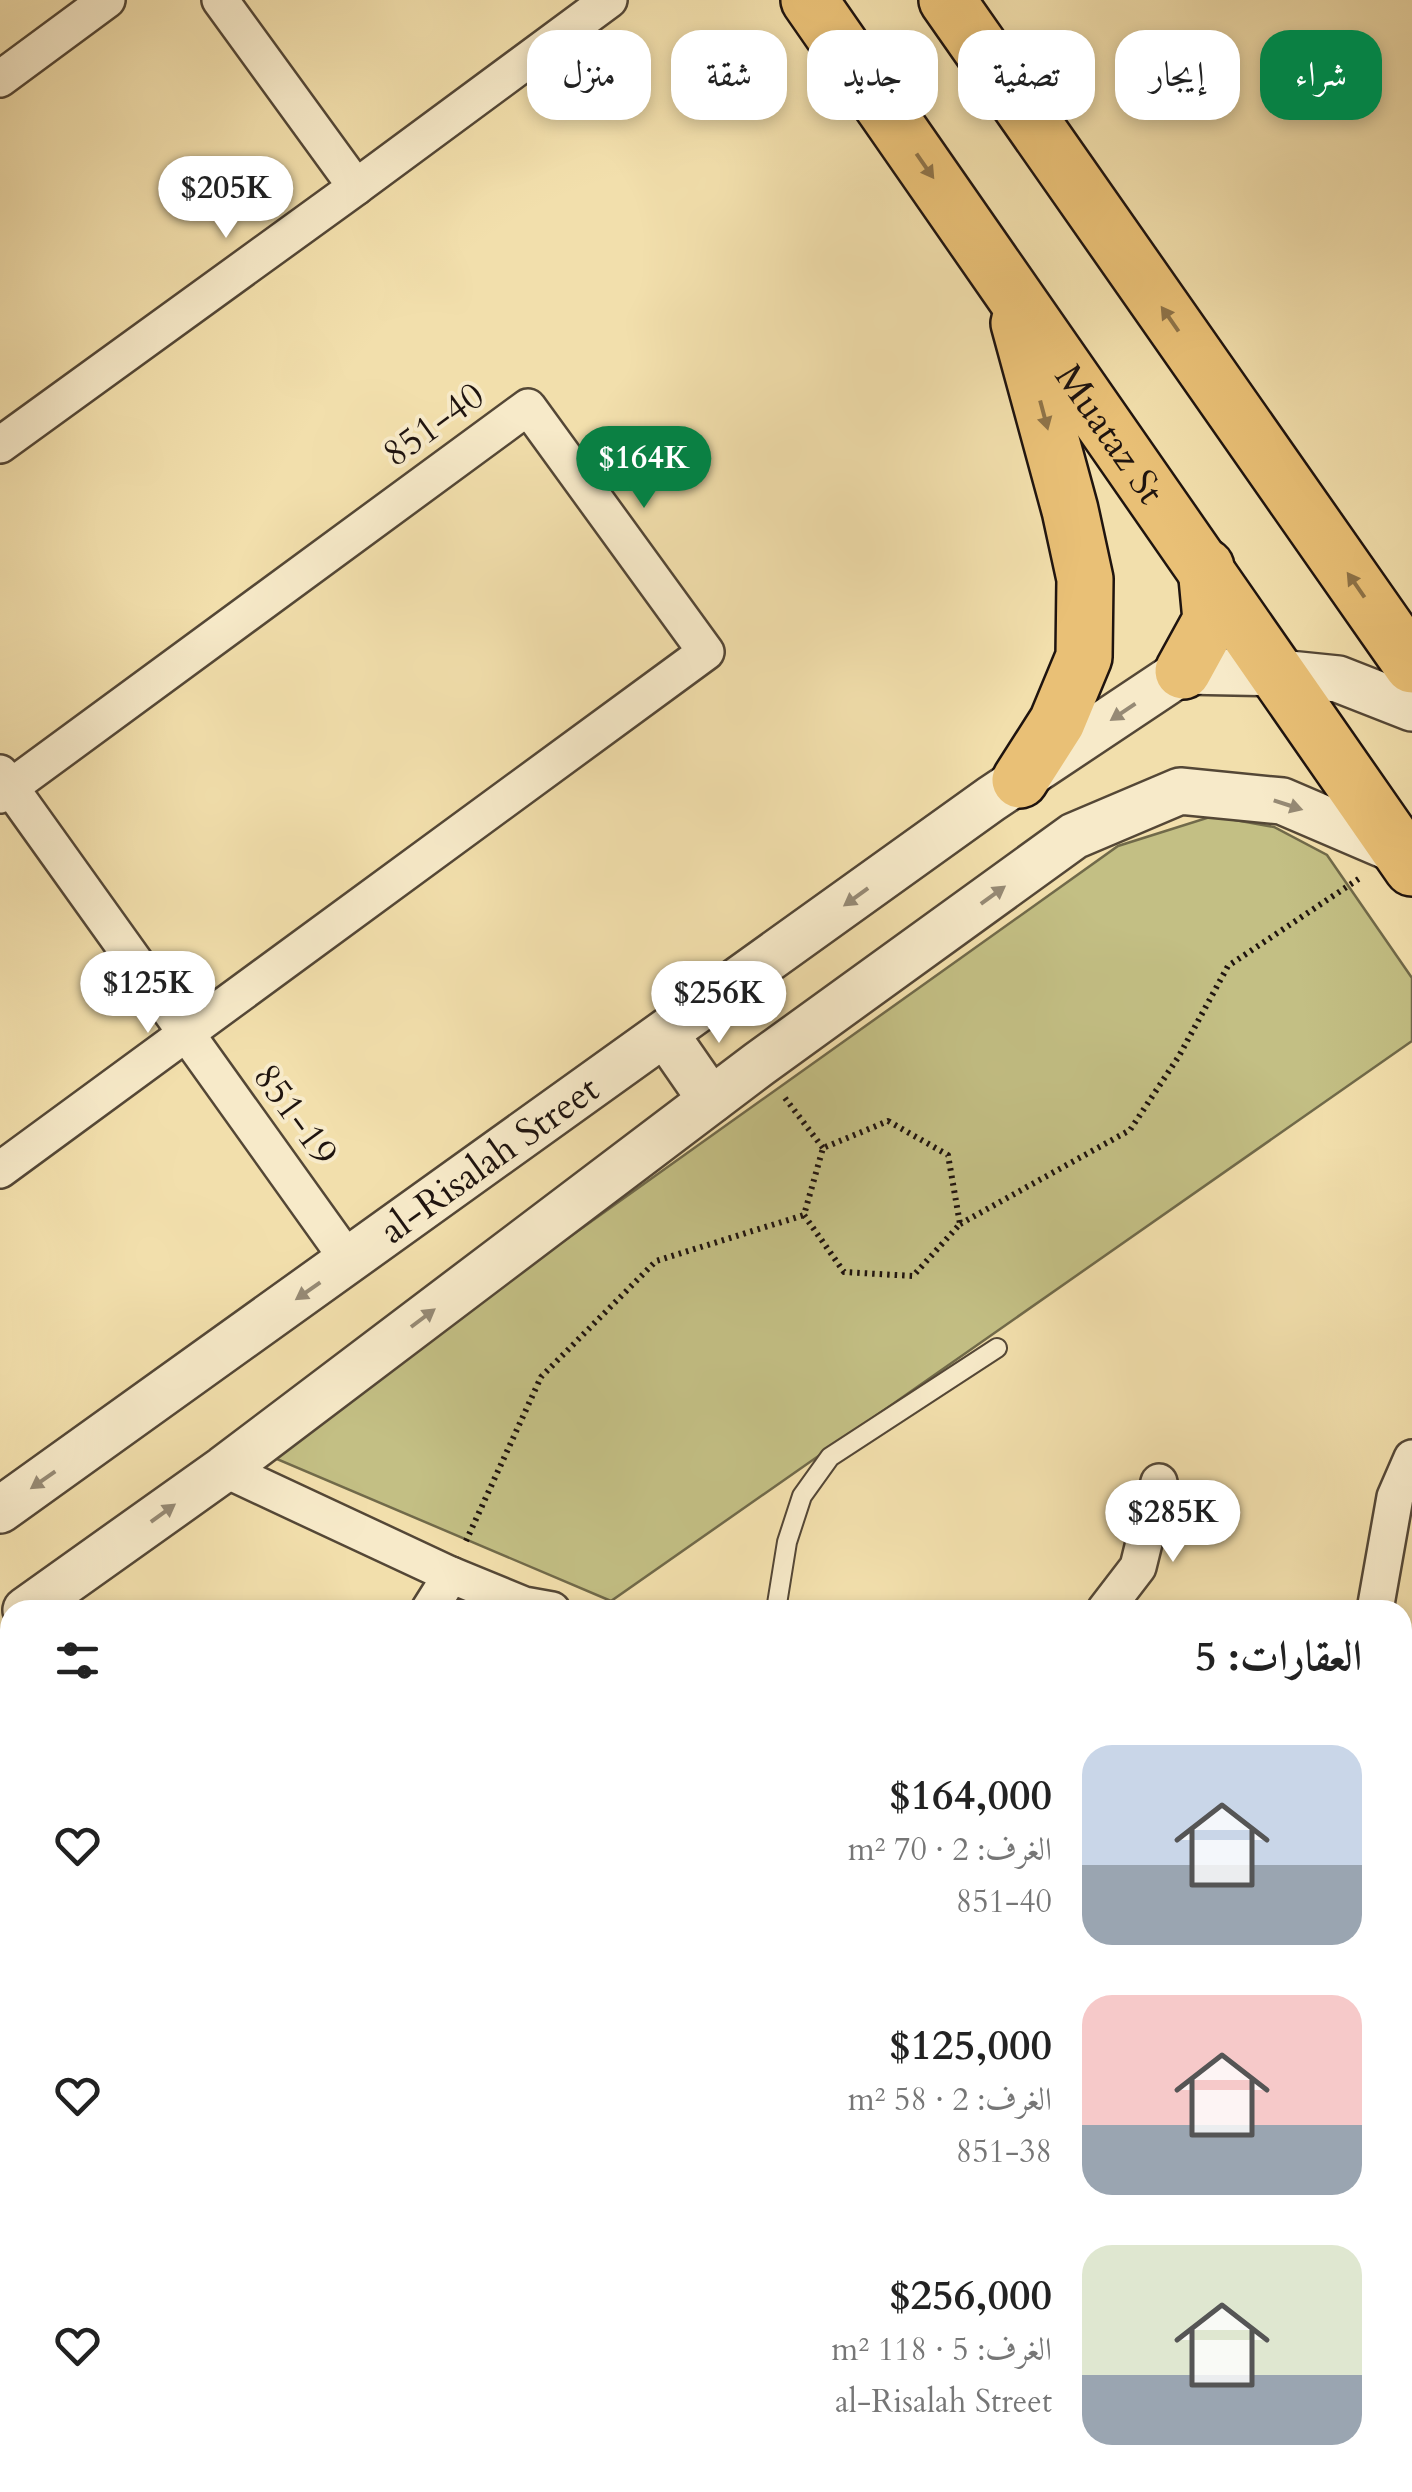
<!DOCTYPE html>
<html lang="ar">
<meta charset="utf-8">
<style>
:root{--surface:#fff;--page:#f2f2f2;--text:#222;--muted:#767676;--accent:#0b8043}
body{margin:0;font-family:Cardo,Amiri,serif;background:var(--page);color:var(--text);direction:rtl;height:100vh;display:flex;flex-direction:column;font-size:38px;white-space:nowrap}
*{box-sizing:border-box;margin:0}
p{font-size:32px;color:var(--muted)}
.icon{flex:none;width:55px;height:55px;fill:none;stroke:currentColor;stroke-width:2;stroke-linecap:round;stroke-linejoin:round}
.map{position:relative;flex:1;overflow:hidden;direction:ltr}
.details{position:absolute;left:0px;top:1600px;width:1412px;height:892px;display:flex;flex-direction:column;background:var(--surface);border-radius:30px 30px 0 0;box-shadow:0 5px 15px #0003;direction:rtl}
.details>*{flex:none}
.guide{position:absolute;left:30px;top:30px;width:1352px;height:90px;direction:rtl;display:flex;gap:20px}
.price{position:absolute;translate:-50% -85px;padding:0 22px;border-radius:35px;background:#fff;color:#222;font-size:32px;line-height:65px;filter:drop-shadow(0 2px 5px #0008)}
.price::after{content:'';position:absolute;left:50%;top:60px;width:30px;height:22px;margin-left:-15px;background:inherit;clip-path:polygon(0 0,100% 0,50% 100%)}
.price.selected{background:var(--accent);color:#fff}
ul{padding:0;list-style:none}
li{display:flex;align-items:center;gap:30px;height:250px;padding:0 50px}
li span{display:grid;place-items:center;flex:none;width:280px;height:200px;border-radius:30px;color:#555}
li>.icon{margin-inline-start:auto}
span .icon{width:120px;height:120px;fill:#fffc;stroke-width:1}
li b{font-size:42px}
h2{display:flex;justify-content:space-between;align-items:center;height:120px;padding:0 50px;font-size:42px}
.pill{padding:0 35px;border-radius:30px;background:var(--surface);box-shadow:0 5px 15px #0003;font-size:35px;line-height:90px}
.pill.selected{background:var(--accent);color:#fff}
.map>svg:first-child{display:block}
.green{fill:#c3bf84;stroke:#716a4a;stroke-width:2.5}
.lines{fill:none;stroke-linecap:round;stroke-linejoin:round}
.service-casing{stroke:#544736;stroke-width:22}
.minor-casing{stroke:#544736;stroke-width:40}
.tertiary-casing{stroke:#544736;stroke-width:50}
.primary-casing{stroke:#1f140f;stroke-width:60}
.path{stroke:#1f140f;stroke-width:6;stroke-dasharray:2.5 5;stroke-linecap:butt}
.service{stroke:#f7eac9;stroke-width:18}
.minor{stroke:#f7eac9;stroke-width:35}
.tertiary{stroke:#f7eac9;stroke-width:45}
.primary{stroke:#e9c076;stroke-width:55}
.oneway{fill:#8e7348}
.oneway2{fill:#968a75}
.labels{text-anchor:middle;stroke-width:8;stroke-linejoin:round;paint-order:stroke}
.street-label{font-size:38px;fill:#1f140f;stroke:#f7eac9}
</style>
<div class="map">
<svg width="1412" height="2492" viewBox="0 0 1412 2492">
<rect width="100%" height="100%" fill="#f2dfac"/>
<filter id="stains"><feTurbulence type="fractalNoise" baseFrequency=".002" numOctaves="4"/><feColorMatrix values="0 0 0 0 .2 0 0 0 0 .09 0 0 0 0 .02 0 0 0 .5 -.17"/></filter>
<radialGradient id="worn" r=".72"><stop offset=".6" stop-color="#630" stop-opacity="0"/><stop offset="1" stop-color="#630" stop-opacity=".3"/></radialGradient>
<path class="green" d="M1213,816L1274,827L1327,855L1412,978V1041L611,1601L265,1454L1118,846Z"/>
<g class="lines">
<g class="service-casing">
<path id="service" d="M776,1610L787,1542L802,1496L830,1457L997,1348"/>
</g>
<g class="minor-casing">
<g id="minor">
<path d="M0,79L107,0"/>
<path d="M356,187L609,0"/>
<path d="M0,445L356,187L220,0"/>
<path d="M0,773L349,1261"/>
<path d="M0,795L528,407L706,652L0,1170"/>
<path d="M224,1469L451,1575L524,1605L552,1610"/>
<path d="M429,1610L451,1575"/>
<path d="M1105,1610L1138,1567L1159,1482"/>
<path d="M1375,1610L1395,1497L1412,1458"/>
<path d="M1402,1759L1412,1761"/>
<path d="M1402,1954L1412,1955"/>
<path d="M1402,2334L1412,2335"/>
<path d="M0,2388L10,2394"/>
<path d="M186,2482L205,2492"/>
<path d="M935,2492L936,2482"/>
</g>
</g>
<g class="tertiary-casing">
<g id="tertiary">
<path d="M666,1035L711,1100"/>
<path id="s1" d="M0,1510L991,799L1183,671L1279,673L1338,679L1412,708"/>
<path d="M26,1610L224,1469L759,1064L1074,836L1180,791L1282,801L1401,852"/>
</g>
</g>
<g class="primary-casing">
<g id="primary">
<path id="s2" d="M809,0L1412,868"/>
<path d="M947,0L1412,665"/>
<path d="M1019,323L1070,510L1085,579L1084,657L1057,722L1020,780"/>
<path d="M1183,671L1211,620L1206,567"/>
</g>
</g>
<g class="path">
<path d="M785,1098L823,1148"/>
<path d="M888,1121L948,1155L960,1224L913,1276L844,1272L804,1215L823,1148Z"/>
<path d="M960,1224L1130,1130L1179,1056L1228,966L1360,878"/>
<path d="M466,1541L541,1377L656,1261L804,1215"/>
</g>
<use href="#service" class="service"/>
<use href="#minor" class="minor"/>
<use href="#tertiary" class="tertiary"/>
<use href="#primary" class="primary"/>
</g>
<defs><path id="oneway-solid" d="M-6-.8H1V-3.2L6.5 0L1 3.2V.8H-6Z" transform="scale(2.5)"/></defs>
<g class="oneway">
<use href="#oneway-solid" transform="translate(925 166) rotate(55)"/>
<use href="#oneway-solid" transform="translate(1170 319) rotate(-125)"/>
<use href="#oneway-solid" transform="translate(1044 415) rotate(75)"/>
<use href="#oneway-solid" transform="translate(1356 585) rotate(-125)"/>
</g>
<g class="oneway2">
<use href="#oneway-solid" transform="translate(1123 712) rotate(146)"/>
<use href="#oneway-solid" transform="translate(1288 805) rotate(18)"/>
<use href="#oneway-solid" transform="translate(993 895) rotate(-36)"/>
<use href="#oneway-solid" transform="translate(856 897) rotate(144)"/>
<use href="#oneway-solid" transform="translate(308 1291) rotate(145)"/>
<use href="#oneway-solid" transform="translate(423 1318) rotate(-37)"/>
<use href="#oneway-solid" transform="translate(43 1480) rotate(145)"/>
<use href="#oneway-solid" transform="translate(163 1513) rotate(-36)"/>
</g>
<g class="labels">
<g class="street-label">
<text transform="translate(433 424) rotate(-36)" y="13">851-40</text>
<text dy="13" stroke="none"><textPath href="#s2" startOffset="528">Muataz St</textPath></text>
<text transform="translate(296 1114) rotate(54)" y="13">851-19</text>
<text dy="13" stroke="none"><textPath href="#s1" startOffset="602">al-Risalah Street</textPath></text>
</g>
</g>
<rect width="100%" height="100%" filter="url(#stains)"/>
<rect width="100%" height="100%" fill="url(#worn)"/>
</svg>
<b class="price" style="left:226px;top:241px">$205K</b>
<b class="price selected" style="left:644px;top:511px">$164K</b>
<b class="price" style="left:148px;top:1036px">$125K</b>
<b class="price" style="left:719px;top:1046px">$256K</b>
<b class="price" style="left:1173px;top:1565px">$285K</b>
<div class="guide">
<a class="pill selected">شراء</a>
<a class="pill">إيجار</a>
<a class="pill">تصفية</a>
<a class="pill">جديد</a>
<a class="pill">شقة</a>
<a class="pill">منزل</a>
</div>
<section class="details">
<h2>العقارات: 5<svg class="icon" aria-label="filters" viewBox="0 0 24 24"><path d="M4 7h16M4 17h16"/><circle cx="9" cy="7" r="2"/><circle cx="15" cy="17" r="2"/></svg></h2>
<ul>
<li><span style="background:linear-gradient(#c9d6e8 60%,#9aa5b1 0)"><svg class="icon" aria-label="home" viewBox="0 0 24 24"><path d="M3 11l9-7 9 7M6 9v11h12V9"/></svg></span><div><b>$164,000</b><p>الغرف: 2 · 70 m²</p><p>851-40</p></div><svg class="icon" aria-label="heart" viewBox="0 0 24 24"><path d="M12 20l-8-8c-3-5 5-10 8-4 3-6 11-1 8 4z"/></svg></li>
<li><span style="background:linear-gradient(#f6c9c9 65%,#9aa5b1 0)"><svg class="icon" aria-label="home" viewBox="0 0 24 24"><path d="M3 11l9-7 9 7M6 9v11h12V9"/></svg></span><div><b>$125,000</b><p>الغرف: 2 · 58 m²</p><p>851-38</p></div><svg class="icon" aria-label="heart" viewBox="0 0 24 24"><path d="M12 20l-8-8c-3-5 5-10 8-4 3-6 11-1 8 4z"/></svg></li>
<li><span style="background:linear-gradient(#dfe7d0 65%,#9aa5b1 0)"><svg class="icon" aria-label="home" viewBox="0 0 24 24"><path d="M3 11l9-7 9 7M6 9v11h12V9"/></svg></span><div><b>$256,000</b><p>الغرف: 5 · 118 m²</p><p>al-Risalah Street</p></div><svg class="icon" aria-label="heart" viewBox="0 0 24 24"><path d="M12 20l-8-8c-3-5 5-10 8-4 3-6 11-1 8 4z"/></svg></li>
</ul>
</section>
</div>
